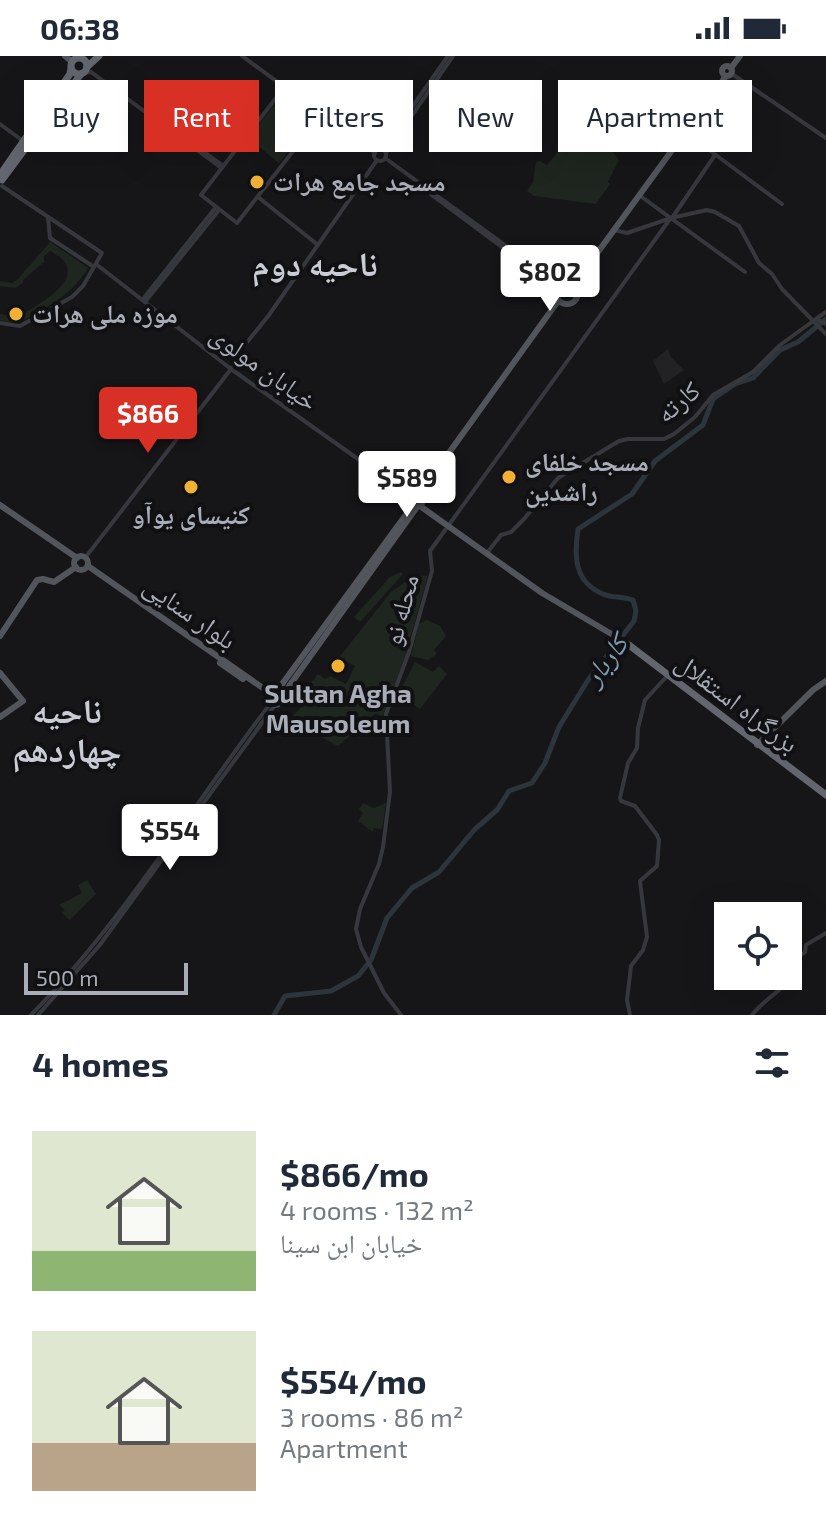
<!DOCTYPE html>
<meta charset="utf-8">
<style>
:root{--surface:#fff;--page:#f2f2f3;--text:#1f2937;--muted:#747a83;--accent:#d93025}
body{margin:0;font-family:"Exo 2","Noto Naskh Arabic",sans-serif;background:var(--page);color:var(--text);height:100vh;display:flex;flex-direction:column;font-size:30px;white-space:nowrap}
*{box-sizing:border-box;margin:0}
p{font-size:26px;color:var(--muted)}
.icon{flex:none;width:44px;height:44px;fill:none;stroke:currentColor;stroke-width:2;stroke-linecap:round;stroke-linejoin:round}
.map{position:relative;height:959px;overflow:hidden}
.sheet{display:flex;flex-direction:column;background:var(--surface);flex:1}
.sheet>*{flex:none}
.top-card{position:absolute;left:24px;top:24px;width:778px;height:72px;display:flex;gap:16px}
.tools{position:absolute;left:714px;top:846px;display:grid;gap:16px}
.tools a{display:grid;place-items:center;width:88px;height:88px;border-radius:0px;background:var(--surface);box-shadow:0 8px 32px #0002;font-size:40px}
.scale{position:absolute;left:24px;bottom:20px;width:164px;box-sizing:border-box;padding-left:8px;border:4px solid #a8adb8;border-top:0;font-size:22px;line-height:28px;white-space:nowrap;color:#a8adb8;-webkit-text-stroke:6px #111113;paint-order:stroke}
.price{position:absolute;translate:-50% -68px;padding:0 18px;border-radius:8px;background:#fff;color:#222;font-size:26px;line-height:52px;filter:drop-shadow(0 2px 4px #0008)}
.price::after{content:'';position:absolute;left:50%;top:48px;width:24px;height:18px;margin-left:-12px;background:inherit;clip-path:polygon(0 0,100% 0,50% 100%)}
.price.active{background:var(--accent);color:#fff}
ul{padding:0;list-style:none}
li{display:flex;align-items:center;gap:24px;height:200px;padding:0 32px}
li span{display:grid;place-items:center;flex:none;width:224px;height:160px;border-radius:0px;color:#555}
li>.icon{margin-inline-start:auto}
span .icon{width:96px;height:96px;fill:#fffc;stroke-width:1}
li b{font-size:34px}
h2{display:flex;justify-content:space-between;align-items:center;height:96px;padding:0 32px;font-size:34px}
.tag{padding:0 28px;border-radius:0px;background:var(--surface);box-shadow:0 8px 32px #0002;font-size:28px;line-height:72px}
.tag.active{background:var(--accent);color:#fff}
.status{display:flex;justify-content:space-between;align-items:center;height:56px;padding:0 40px;background:var(--surface);direction:ltr}
.status svg{height:22px;fill:currentColor}
.map>svg:first-child{display:block}
.built{fill:#222225}
.green{fill:#1e261f}
.lines{fill:none;stroke-linecap:round;stroke-linejoin:round}
.river{stroke:#2c353c;stroke-width:5}
.minor{stroke:#37383d;stroke-width:4}
.major{stroke:#53555c;stroke-width:6}
.highway{stroke:#63666e;stroke-width:7}
.poi-dot{fill:#f2b134;stroke:#111113;stroke-width:3}
.labels{text-anchor:middle;stroke-width:8;stroke-linejoin:round;paint-order:stroke}
.poi-label{font-size:26px;font-weight:bold;fill:#a8adb8;stroke:#111113;text-anchor:start}
.street-label{font-size:26px;fill:#a8adb8;stroke:#111113}
.water-label{font-size:28px;font-style:italic;fill:#7f9bb3;stroke:#111113}
.district-label{font-size:34px;font-weight:bold;fill:#c9ccd4;stroke:#111113}
</style>
<div class="status"><b>06:38</b><svg viewBox="0 0 49 12"><path d="M0 12V9h3v3zM5 12V6h3v6zM10 12V3h3v9zM15 12V0h3v12zM26 1h20v11H26zM47 4h2v5h-2z"/></svg></div>
<div class="map">
<svg width="826" height="959" viewBox="0 0 826 959">
<rect width="100%" height="100%" fill="#161618"/>
<path class="built" d="M668,293L671,301L684,314L664,328L653,305Z"/>
<g class="green">
<path d="M285,35L316,60L279,107L248,82Z"/>
<path d="M587,76L599,92L605,86L619,104L608,126L610,128L596,148L534,140L527,135L533,126L536,106L540,105L547,109L563,90L571,91Z"/>
<path d="M50,186L88,212C70,242 46,250 18,268L0,264V258L18,261C41,247 96,218 50,195L44,200V206L23,224V227L15,232L0,230V225L12,227L17,224Z"/>
<path d="M401,516L403,518L360,566L354,561L390,521Z"/>
<path d="M415,519L428,520L405,601L383,660L375,658L338,690C321,681 306,673 293,659L301,652L304,636L318,618L326,623L330,620L346,628L355,610L339,601L341,599L391,536Z"/>
<path d="M427,564L440,570L446,580L434,594L437,598L428,604L411,600L419,568Z"/>
<path d="M415,606L433,616L439,610L447,618L420,653L402,640L397,641Z"/>
<path d="M363,747L374,752L386,747L382,773L374,772L373,776L358,765L363,757L359,753Z"/>
<path d="M87,824L96,838L70,864L62,857L65,854L59,849L82,837L78,829Z"/>
</g>
<g class="lines">
<path class="river" d="M274,959L285,940L331,935L358,920L371,904L387,862L412,832L439,816L475,773L497,754L509,735L532,727L545,707L559,671L588,624L634,565L636,555L633,544C622,540 611,542 603,538C574,526 574,500 578,473L632,438L655,405L703,369L713,343L735,328L753,322L780,294L798,286L826,263"/>
<g class="minor">
<path d="M242,0L375,97"/>
<path d="M83,17L91,16L220,111"/>
<path d="M732,18L826,82"/>
<path d="M286,29L201,139L237,167L322,58"/>
<path d="M294,35L376,95"/>
<path d="M153,58L222,109"/>
<path d="M0,68L23,85"/>
<path d="M685,76L782,148"/>
<path d="M380,93L384,91L448,0"/>
<circle cx="380" cy="99" r="6"/>
<path d="M386,97L453,0"/>
<path d="M385,102L560,229"/>
<path d="M421,131L557,232"/>
<path d="M639,139L745,216"/>
<path d="M258,141L318,189"/>
<path d="M48,162L50,182L94,211"/>
<path d="M672,162L715,99"/>
<path d="M614,174L627,177L671,162L707,154L715,156L739,170L759,207L772,218L782,233L826,278"/>
<path d="M96,208L231,313L413,442"/>
<path d="M143,243L216,151"/>
<path d="M145,246L219,154"/>
<path d="M816,263L826,256"/>
<path d="M0,267L20,270L72,241L83,230L102,197L2,130"/>
<path d="M487,497L501,479L511,476L524,463L558,422L619,385L628,383H664L674,378L695,361L713,339L753,316L780,289L816,263L826,268"/>
<path d="M85,502L231,313L244,290L269,259L377,104"/>
<path d="M31,959C123,865 191,752 270,648"/>
<path d="M38,959L99,890L275,649"/>
<path d="M401,959L384,937L361,891L356,873L360,853L379,808L383,791L390,736L386,658L409,596L432,515L430,495L670,163"/>
<path d="M630,959L627,944L631,910L643,894L647,881L640,825L657,810L659,784L657,779L635,750L621,745L620,742L628,707L637,692L638,672L645,644L668,619"/>
<path d="M752,959C764,943 782,935 794,919L789,909L805,896L806,889L826,877"/>
</g>
<g class="major">
<path d="M65,0L71,5V9"/>
<circle cx="727" cy="15" r="5"/>
<path d="M731,12L740,0"/>
<circle cx="567" cy="237" r="11"/>
<path d="M574,229L726,20"/>
<circle cx="417" cy="445" r="5.5"/>
<path d="M418,440L558,245"/>
<path d="M0,449L77,502"/>
<path d="M420,450L542,537L625,586"/>
<circle cx="81" cy="507" r="7"/>
<path d="M88,510L270,637"/>
<path d="M0,580L37,524L43,523L54,526L76,511"/>
<path d="M220,607L243,623"/>
<path d="M0,617L23,645L0,661"/>
<circle cx="275" cy="642" r="7"/>
<path d="M277,635L413,449"/>
<path d="M282,640L417,451"/>
<path d="M757,689L813,634L826,625"/>
</g>
<g class="highway">
<circle cx="79" cy="10" r="8"/>
<path d="M87,11L99,0"/>
<path d="M0,119L70,18L71,12"/>
<path d="M2,124L81,18"/>
<path d="M625,586L826,739"/>
</g>
</g>
<g class="poi-dot">
<circle cx="257" cy="126" r="8"/>
<circle cx="16" cy="258" r="8"/>
<circle cx="509" cy="421" r="8"/>
<circle cx="191" cy="431" r="8"/>
<circle cx="338" cy="610" r="8"/>
</g>
<g class="labels">
<g class="poi-label">
<text x="273" y="135">مسجد جامع هرات</text>
<text x="32" y="267">موزه ملی هرات</text>
<text x="525" y="415">مسجد خلفای<tspan x="525" dy="30">راشدین</tspan></text>
<text x="191" y="468" text-anchor="middle">کنیسای یوآو</text>
<text x="338" y="647" text-anchor="middle">Sultan Agha<tspan x="338" dy="30">Mausoleum</tspan></text>
</g>
<g class="street-label">
<text transform="translate(264 312) rotate(36)" y="9">خیابان مولوی</text>
<text transform="translate(678 346) rotate(-40)" y="9">کارته</text>
<text transform="translate(401 554) rotate(-75)" y="9">محله نو</text>
<text transform="translate(190 557) rotate(35)" y="9">بلوار سنایی</text>
<text transform="translate(737 647) rotate(37)" y="9">بزرگراه استقلال</text>
</g>
<g class="water-label">
<text transform="translate(605 604) rotate(-53)" y="10">کاربار</text>
</g>
<g class="district-label">
<text x="315" y="220">ناحیه دوم</text>
<text x="67" y="667">ناحیه<tspan x="67" dy="39">چهاردهم</tspan></text>
</g>
</g>
</svg>
<div class="tools">
<a><svg class="icon" aria-label="locate" viewBox="0 0 24 24"><circle cx="12" cy="12" r="6"/><path d="M12 2v4M12 18v4M2 12h4M18 12h4"/></svg></a>
</div>
<div class="scale">500 m</div>
<b class="price" style="left:550px;top:257px">$802</b>
<b class="price active" style="left:148px;top:399px">$866</b>
<b class="price" style="left:407px;top:463px">$589</b>
<b class="price" style="left:170px;top:816px">$554</b>
<div class="top-card">
<a class="tag">Buy</a>
<a class="tag active">Rent</a>
<a class="tag">Filters</a>
<a class="tag">New</a>
<a class="tag">Apartment</a>
</div>
</div>
<section class="sheet">
<h2>4 homes<svg class="icon" aria-label="filters" viewBox="0 0 24 24"><path d="M4 7h16M4 17h16"/><circle cx="9" cy="7" r="2"/><circle cx="15" cy="17" r="2"/></svg></h2>
<ul>
<li><span style="background:linear-gradient(#dfe7d0 75%,#8fb573 0)"><svg class="icon" aria-label="home" viewBox="0 0 24 24"><path d="M3 11l9-7 9 7M6 9v11h12V9"/></svg></span><div><b>$866/mo</b><p>4 rooms · 132 m²</p><p>خیابان ابن سینا</p></div></li>
<li><span style="background:linear-gradient(#dfe7d0 70%,#b9a48a 0)"><svg class="icon" aria-label="home" viewBox="0 0 24 24"><path d="M3 11l9-7 9 7M6 9v11h12V9"/></svg></span><div><b>$554/mo</b><p>3 rooms · 86 m²</p><p>Apartment</p></div></li>
</ul>
</section>
